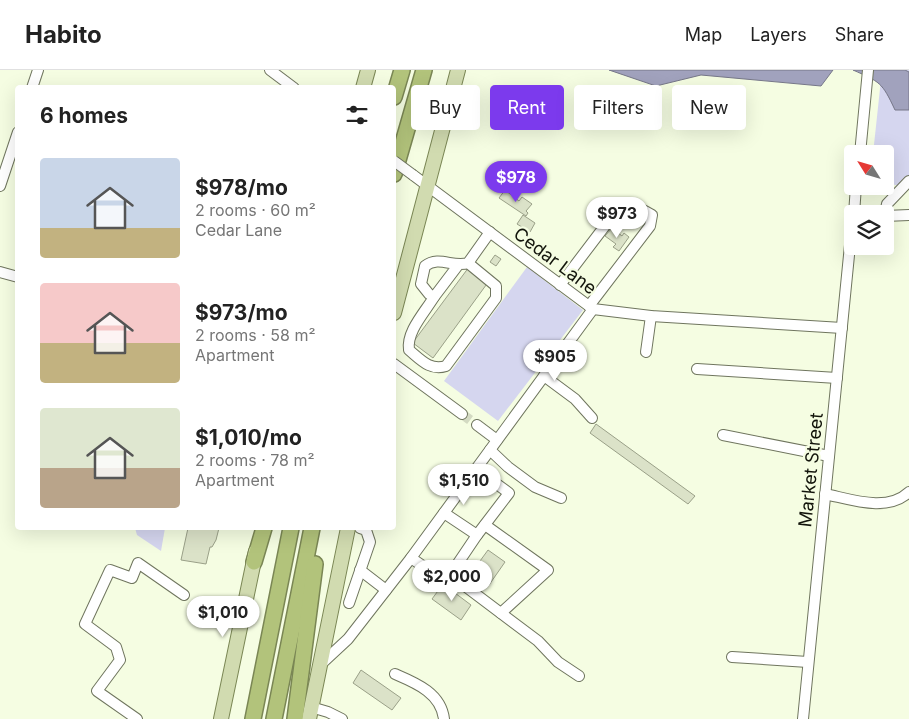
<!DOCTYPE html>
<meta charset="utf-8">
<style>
:root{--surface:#fff;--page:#f6f6f6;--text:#222;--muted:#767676;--line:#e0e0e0;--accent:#7c3aed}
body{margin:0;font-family:Inter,sans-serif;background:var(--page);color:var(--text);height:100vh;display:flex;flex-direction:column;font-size:19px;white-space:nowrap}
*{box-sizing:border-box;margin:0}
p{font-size:16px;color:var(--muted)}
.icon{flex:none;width:28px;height:28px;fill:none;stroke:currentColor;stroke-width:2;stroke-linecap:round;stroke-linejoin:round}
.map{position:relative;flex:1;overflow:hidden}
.details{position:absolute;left:15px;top:15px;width:381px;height:445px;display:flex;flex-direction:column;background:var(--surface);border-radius:5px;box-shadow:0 5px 20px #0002}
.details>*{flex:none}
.banner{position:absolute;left:411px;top:15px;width:422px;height:45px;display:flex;gap:10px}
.needle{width:32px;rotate:307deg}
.fabs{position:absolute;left:844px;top:75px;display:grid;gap:10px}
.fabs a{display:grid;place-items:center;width:50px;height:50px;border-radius:5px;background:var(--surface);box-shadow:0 5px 20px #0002;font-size:25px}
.price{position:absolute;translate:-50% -42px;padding:0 11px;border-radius:18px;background:#fff;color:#222;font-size:16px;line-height:32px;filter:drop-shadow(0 1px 2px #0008)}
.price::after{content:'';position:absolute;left:50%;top:30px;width:15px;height:11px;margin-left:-8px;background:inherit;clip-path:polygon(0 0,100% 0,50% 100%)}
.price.current{background:var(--accent);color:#fff}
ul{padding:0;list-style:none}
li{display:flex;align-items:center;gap:15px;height:125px;padding:0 25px}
li span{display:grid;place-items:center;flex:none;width:140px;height:100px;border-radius:5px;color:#555}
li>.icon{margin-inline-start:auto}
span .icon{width:60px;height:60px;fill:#fffc;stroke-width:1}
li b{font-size:21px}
h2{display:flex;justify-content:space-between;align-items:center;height:60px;padding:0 25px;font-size:21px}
.pill{padding:0 18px;border-radius:5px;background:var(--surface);box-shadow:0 5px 20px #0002;font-size:18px;line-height:45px}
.pill.current{background:var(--accent);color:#fff}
header{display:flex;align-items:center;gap:30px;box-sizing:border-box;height:70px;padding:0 25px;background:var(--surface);border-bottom:1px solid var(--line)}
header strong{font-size:24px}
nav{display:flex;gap:28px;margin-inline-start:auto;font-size:18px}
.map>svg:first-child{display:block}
.green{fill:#d5d6ef}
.water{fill:#a1a2bd;stroke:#767788}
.building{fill:#dbe2c8;stroke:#9aa088}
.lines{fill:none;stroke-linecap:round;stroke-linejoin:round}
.minor-tunnel{stroke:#d3dac2;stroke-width:10;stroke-dasharray:10 5;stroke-linecap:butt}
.minor-casing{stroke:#6f755e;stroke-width:12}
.major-casing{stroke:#7a8654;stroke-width:16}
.highway-casing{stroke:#7a8654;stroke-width:18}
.minor{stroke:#fff;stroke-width:10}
.major{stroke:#d1dbb0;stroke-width:14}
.highway{stroke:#b2c37b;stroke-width:15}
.minor-bridge-casing{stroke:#6f755e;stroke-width:12;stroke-linecap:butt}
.minor-bridge{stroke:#fff;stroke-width:10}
.labels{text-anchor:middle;stroke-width:4.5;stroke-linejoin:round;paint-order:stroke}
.street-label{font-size:18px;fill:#12140b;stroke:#f5fde2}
</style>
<header>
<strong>Habito</strong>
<nav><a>Map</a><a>Layers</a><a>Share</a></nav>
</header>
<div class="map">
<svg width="909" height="649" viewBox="0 0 909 649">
<rect width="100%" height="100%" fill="#f5fde2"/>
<g class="green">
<path d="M882,0H909V119L885,112V84H873Z"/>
<path d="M527,197L583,240L498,351L444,311Z"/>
<path d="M135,458H165L161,481L137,465Z"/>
</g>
<g class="water">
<path d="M609,0H833L821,16L701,5L656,16Z"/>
<path d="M853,0H905L909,2V40H895C882,12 880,12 853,0Z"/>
</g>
<g class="building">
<path d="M505,120L519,131L522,127L532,134L526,141L528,143L526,146L499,128Z"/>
<path d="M523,145L535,153L530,162L517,154Z"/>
<path d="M612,158L622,166L624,163L629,167L619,181L613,177L616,174L605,166Z"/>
<path d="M495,185L501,189L496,196L490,192Z"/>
<path d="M469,197L489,211L433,288L413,273L414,271Z"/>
<path d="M596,354L695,426L688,434L590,363Z"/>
<path d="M188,458H219L216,470L212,477H210L206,494L181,490Z"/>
<path d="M488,480L505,492L489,515L472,502Z"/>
<path d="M443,514L471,535L461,550L432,529Z"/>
<path d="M361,600L401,628L392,640L353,613Z"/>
</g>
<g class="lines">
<path class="minor-tunnel" d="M462,344L477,355"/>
<g class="minor-casing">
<g id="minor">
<path d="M270,0L294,18"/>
<path d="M32,18L38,0"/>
<path d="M860,84L868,0"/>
<path d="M413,105L593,239L651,246L842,258"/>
<path d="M0,116L18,62"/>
<path d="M854,144L856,116"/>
<path d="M885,144L887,134L909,111"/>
<path d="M885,146L909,145"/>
<path d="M459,194L434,227L429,224L421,214L425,196C439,185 453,198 468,193L490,162"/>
<path d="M0,202L18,207"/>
<path d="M560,215L617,140C633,134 637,136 652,145L650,156L589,236"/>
<path d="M434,227C425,242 406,262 409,280C421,290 430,301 446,296L496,228V216L468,193"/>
<path d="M646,282L651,246"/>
<path d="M394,294L462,344"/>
<path d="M697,299L837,308"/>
<path d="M544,306L575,329L592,348"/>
<path d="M477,355L497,370"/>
<path d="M723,365L829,386"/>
<path d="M490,380L508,397L535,417L561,428"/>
<path d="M476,399L509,423L477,465"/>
<path d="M825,424C850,429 887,443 909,422"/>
<path d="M444,443L477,465L448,508"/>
<path d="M485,455L548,500L501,543"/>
<path d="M411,488L439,507L457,510L538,571L558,592L579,606"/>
<path d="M360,500L386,520"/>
<path d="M349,533L370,472L366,460L360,458"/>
<path d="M732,587L808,592"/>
<path d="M320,595L348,569L411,488L593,239"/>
<path d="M395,604C416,613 441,623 444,649"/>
<path d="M311,637L328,642L342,649"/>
<path d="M137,649L97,621L120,590L116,577L85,554L110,500L132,508L138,493L184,525"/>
<path d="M803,649L852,155"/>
</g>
</g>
<g class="major-casing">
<g id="major">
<path d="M363,18L368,0"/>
<path d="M394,243L458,0"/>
<path d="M221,649L256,481"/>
<path d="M309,649L348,458"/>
</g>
</g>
<g class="highway-casing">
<g id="highway">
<path d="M394,27L402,0"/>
<path d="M394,104L424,0"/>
<path d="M254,492L264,458"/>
<path d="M253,649L291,458"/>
<path d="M274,649L312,458"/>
<path d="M295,649L315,494"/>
</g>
</g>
<use href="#minor" class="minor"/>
<use href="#major" class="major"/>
<use href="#highway" class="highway"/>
<g class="minor-bridge-casing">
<path id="minor-bridge" d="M394,91L413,105"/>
</g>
<use href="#minor-bridge" class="minor-bridge"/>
</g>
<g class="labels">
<g class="street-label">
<text transform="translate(555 191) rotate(37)" y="6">Cedar Lane</text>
<text transform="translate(811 400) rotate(-84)" y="6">Market Street</text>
</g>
</g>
</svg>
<div class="fabs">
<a><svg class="needle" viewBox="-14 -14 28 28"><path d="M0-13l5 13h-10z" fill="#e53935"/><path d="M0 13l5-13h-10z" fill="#767676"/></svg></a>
<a><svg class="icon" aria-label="layers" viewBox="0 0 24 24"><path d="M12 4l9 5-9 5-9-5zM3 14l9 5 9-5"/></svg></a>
</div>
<b class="price current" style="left:516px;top:133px">$978</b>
<b class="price" style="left:617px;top:169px">$973</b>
<b class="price" style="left:555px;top:312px">$905</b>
<b class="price" style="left:464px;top:436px">$1,510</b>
<b class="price" style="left:452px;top:532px">$2,000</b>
<b class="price" style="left:223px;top:568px">$1,010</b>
<div class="banner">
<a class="pill">Buy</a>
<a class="pill current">Rent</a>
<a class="pill">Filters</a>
<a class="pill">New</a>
</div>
<section class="details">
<h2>6 homes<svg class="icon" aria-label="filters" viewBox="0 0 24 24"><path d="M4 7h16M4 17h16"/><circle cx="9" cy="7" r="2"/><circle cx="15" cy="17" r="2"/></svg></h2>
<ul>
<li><span style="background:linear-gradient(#c9d6e8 70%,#c2b280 0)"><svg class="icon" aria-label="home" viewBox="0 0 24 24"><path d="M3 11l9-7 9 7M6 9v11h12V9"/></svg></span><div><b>$978/mo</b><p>2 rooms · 60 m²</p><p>Cedar Lane</p></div></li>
<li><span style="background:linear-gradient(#f6c9c9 60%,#c2b280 0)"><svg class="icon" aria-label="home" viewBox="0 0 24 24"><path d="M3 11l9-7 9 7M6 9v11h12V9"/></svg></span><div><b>$973/mo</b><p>2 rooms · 58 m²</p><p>Apartment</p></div></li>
<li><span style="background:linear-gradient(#dfe7d0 60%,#b9a48a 0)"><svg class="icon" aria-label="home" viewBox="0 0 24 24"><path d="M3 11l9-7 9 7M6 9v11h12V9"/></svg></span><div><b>$1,010/mo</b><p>2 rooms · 78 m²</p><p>Apartment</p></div></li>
</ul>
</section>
</div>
